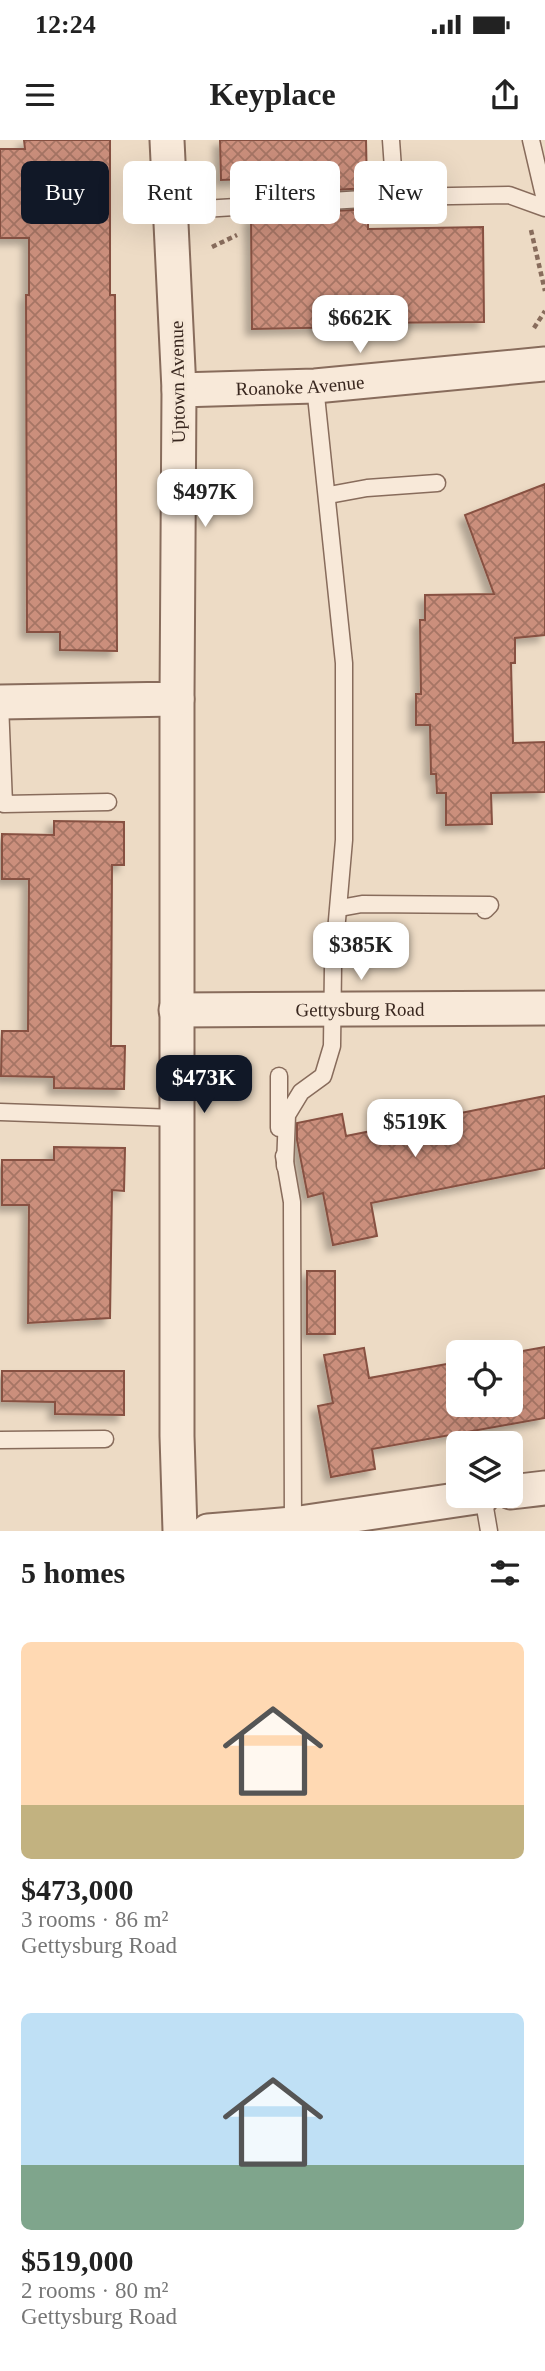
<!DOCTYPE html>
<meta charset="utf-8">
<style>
:root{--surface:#fff;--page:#f6f6f6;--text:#222;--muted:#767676;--accent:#111827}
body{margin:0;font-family:Georgia,serif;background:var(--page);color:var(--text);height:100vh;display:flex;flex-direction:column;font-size:26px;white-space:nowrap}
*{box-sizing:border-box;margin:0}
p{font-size:23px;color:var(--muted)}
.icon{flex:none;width:38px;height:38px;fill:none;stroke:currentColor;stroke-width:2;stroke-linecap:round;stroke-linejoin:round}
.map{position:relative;height:1391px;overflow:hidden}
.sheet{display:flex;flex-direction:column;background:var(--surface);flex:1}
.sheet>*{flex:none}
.banner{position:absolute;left:21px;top:21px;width:504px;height:63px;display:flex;gap:14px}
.tools{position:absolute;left:446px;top:1200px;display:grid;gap:14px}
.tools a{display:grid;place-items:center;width:77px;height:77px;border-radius:10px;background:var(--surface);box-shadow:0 7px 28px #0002;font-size:35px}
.price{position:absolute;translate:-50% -60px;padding:0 16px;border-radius:14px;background:#fff;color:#222;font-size:23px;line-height:46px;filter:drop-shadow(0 2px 4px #0008)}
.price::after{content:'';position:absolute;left:50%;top:42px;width:21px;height:16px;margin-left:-10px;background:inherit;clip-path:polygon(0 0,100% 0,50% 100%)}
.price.current{background:var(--accent);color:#fff}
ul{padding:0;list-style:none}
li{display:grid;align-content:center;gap:14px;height:371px;padding:0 21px}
li span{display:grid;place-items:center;height:217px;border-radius:10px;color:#555}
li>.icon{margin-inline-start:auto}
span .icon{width:126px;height:126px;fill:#fffc;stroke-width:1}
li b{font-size:30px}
h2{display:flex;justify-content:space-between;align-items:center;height:84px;padding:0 21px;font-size:30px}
.chip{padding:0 24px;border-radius:10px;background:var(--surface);box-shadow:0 7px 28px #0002;font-size:24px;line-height:63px}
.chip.current{background:var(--accent);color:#fff}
.status{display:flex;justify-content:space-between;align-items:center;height:49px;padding:0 35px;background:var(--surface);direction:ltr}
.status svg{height:19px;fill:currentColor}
header{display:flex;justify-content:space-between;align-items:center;height:91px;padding:0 21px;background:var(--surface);font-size:32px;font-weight:800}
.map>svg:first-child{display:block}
.building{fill:url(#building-cross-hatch);stroke:#875142;stroke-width:2;filter:url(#shadow)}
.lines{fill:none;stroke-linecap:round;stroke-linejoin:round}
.service-casing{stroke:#886c5c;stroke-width:19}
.minor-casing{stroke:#886c5c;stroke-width:37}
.path{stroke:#886c5c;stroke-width:4.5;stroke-dasharray:5 3.5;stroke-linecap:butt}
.service{stroke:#f8e9d9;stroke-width:16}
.minor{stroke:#f8e9d9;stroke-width:33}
.labels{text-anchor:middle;stroke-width:6;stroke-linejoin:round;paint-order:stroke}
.street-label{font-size:19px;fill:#39271f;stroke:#f5e6d5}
</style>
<div class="status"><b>12:24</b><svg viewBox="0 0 49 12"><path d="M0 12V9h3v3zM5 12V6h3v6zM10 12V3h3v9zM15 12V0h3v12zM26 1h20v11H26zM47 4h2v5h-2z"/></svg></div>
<header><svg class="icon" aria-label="menu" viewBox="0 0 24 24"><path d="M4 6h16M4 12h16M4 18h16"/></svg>Keyplace<svg class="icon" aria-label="share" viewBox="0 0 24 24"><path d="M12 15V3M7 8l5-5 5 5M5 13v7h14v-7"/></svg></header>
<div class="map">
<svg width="545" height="1391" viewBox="0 0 545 1391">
<defs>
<pattern id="building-cross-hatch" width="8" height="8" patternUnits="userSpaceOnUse" patternTransform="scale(1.75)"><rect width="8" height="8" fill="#cb8f7c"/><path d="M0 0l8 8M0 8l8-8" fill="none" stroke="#a67565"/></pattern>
<filter id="shadow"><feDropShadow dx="-6" dy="6" stdDeviation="3.5" flood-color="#0004"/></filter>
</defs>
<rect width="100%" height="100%" fill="#eddbc5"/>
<g class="building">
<path d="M24,0H110V155H115L117,511L60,510V492H27L26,155H29V98H0V9H25Z"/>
<path d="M220,0H366L367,48L250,55V39L221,40Z"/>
<path d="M368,69V89L483,87L484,182L352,183V187L252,189L251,76Z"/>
<path d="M545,344V495L515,498V523H511L513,603L545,602V652L491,653L492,684L446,685V653H437L436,634H431L430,585H416V554H421L420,480H425V455L494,454L465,375Z"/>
<path d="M54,681L124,682V725H112L111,906H125L124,949L54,948V937L1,936L2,891H28L29,739H2V694L54,695Z"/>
<path d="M545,956V1028L371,1063L377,1096L333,1105L323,1053L308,1057L297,1000V983L342,974L346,996Z"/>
<path d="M54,1007L125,1008L124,1051L112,1050L110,1178L28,1183L29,1065H2V1020H54Z"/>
<rect x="307" y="1131" width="28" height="63"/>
<path d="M545,1207V1278L372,1309L375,1329L331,1337L318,1266L333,1263L324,1215L364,1208L369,1238L458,1222V1265H511V1213Z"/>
<path d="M2,1231H124V1275L55,1274V1262L2,1261Z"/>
</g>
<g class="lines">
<g class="service-casing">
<g id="service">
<path d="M391,0L395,57"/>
<path d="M531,0L545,60"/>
<path d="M170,71L395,57L509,55L545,68"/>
<path d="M329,355L367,348L437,343"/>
<path d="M0,563L4,664L108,662"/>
<path d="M340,768L362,764L490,765L485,770"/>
<path d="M279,936V988"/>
<path d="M0,972L177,978"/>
<path d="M284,1016L292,1062L293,1389"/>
<path d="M285,1026L287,975L301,952L323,936L332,906L333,826L344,700V523L315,246"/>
<path d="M0,1300L105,1299"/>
<path d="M483,1356L489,1391"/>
</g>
</g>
<g class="minor-casing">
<g id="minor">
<path id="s1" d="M179,250L315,246L545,224"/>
<path d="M177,559V1296L180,1391"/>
<path d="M0,562L177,559L179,250L167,0"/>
<path id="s2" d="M176,870L545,868"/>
<path d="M511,1352L545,1348"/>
<path d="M208,1391L293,1384L483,1356"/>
</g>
</g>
<g class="path">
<path d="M531,90L545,151"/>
<path d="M212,107L237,95"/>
<path d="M534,188L545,171"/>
</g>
<use href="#service" class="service"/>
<use href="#minor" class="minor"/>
</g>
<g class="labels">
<g class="street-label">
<text transform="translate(177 242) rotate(-91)" y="7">Uptown Avenue</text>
<text dy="7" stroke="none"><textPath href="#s1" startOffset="121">Roanoke Avenue</textPath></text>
<text dy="7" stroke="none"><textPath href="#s2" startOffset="184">Gettysburg Road</textPath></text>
</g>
</g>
</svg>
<div class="tools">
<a><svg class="icon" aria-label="locate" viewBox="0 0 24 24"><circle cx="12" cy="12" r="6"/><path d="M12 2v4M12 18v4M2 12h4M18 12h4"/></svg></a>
<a><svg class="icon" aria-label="layers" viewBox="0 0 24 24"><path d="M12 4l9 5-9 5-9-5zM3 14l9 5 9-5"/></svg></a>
</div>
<b class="price" style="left:360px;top:215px">$662K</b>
<b class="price" style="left:205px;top:389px">$497K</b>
<b class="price" style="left:361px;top:842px">$385K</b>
<b class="price current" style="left:204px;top:975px">$473K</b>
<b class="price" style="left:415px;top:1019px">$519K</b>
<div class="banner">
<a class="chip current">Buy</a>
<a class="chip">Rent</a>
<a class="chip">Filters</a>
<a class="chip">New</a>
</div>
</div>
<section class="sheet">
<h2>5 homes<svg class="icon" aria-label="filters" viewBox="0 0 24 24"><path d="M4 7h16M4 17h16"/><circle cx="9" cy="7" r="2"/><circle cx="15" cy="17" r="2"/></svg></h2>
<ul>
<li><span style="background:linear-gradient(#ffd9b3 75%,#c2b280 0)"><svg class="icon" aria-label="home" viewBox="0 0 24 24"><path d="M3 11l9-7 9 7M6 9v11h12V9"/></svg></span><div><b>$473,000</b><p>3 rooms · 86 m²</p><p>Gettysburg Road</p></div></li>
<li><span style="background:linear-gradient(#bfe0f5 70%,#7fa58c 0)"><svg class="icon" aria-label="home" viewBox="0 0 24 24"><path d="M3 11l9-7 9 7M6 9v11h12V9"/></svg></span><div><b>$519,000</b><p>2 rooms · 80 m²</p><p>Gettysburg Road</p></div></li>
</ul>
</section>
